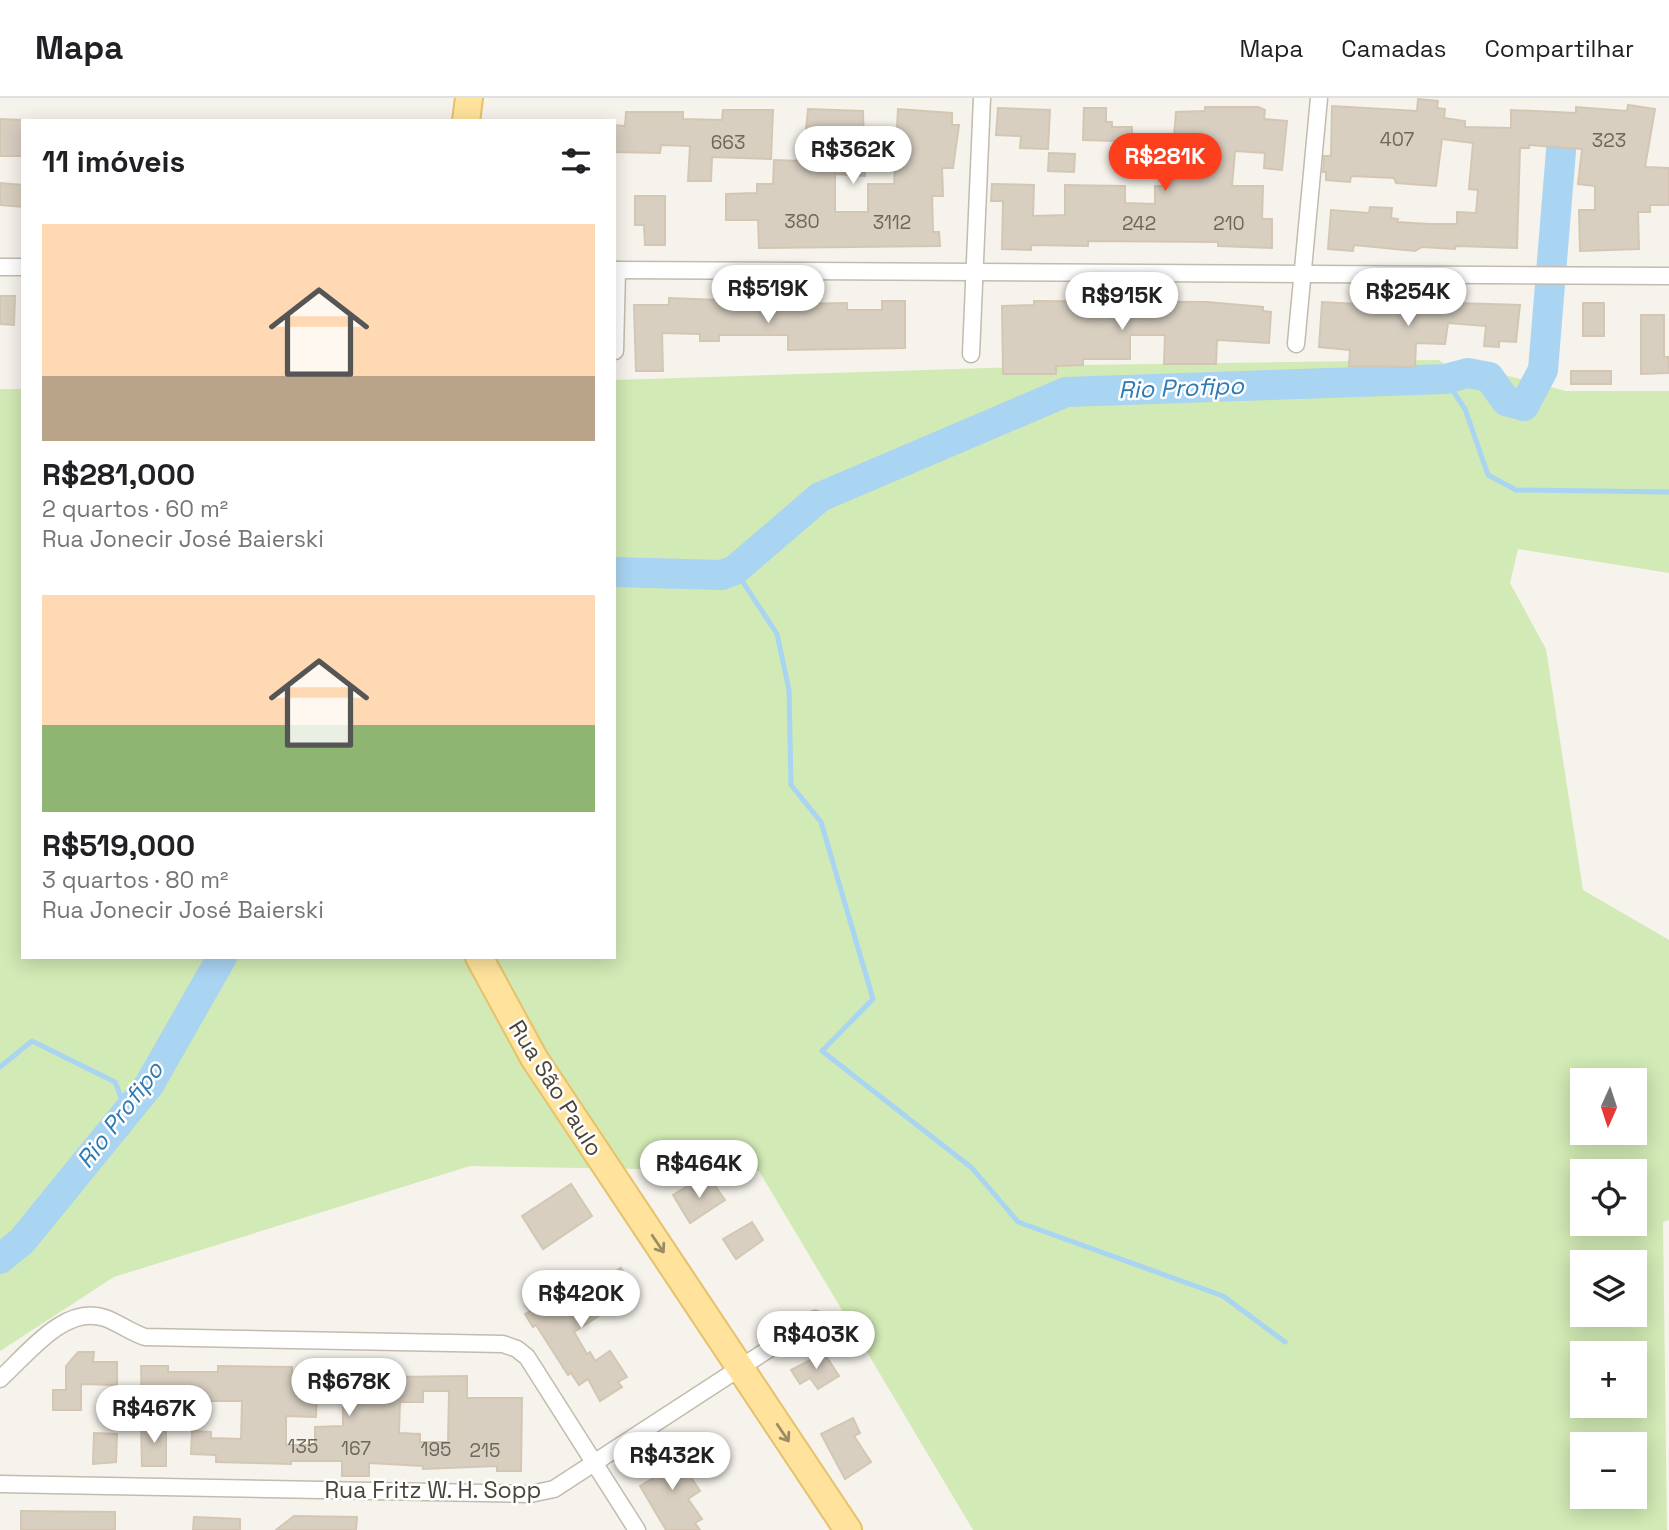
<!DOCTYPE html>
<html lang="pt">
<meta charset="utf-8">
<style>
:root{--surface:#fff;--page:#f6f6f6;--text:#202124;--muted:#757577;--line:#e0e0e0;--accent:#fc3f1d}
body{margin:0;font-family:"Space Grotesk",sans-serif;background:var(--page);color:var(--text);height:100vh;display:flex;flex-direction:column;font-size:26px;white-space:nowrap}
*{box-sizing:border-box;margin:0}
p{font-size:23px;color:var(--muted)}
.icon{flex:none;width:38px;height:38px;fill:none;stroke:currentColor;stroke-width:2;stroke-linecap:round;stroke-linejoin:round}
.map{position:relative;flex:1;overflow:hidden}
.details{position:absolute;left:21px;top:21px;width:595px;height:840px;display:flex;flex-direction:column;background:var(--surface);border-radius:0px;box-shadow:0 4px 18px #0003}
.details>*{flex:none}
.needle{width:46px;rotate:183deg}
.buttons{position:absolute;left:1570px;top:970px;display:grid;gap:14px}
.buttons a{display:grid;place-items:center;width:77px;height:77px;border-radius:0px;background:var(--surface);box-shadow:0 4px 18px #0003;font-size:35px}
.price{position:absolute;translate:-50% -60px;padding:0 16px;border-radius:24px;background:#fff;color:#222;font-size:23px;line-height:46px;filter:drop-shadow(0 2px 4px #0008)}
.price::after{content:'';position:absolute;left:50%;top:42px;width:21px;height:16px;margin-left:-10px;background:inherit;clip-path:polygon(0 0,100% 0,50% 100%)}
.price.current{background:var(--accent);color:#fff}
ul{padding:0;list-style:none}
li{display:grid;align-content:center;gap:14px;height:371px;padding:0 21px}
li span{display:grid;place-items:center;height:217px;border-radius:0px;color:#555}
li>.icon{margin-inline-start:auto}
span .icon{width:126px;height:126px;fill:#fffc;stroke-width:1}
li b{font-size:30px}
h2{display:flex;justify-content:space-between;align-items:center;height:84px;padding:0 21px;font-size:30px}
header{display:flex;align-items:center;gap:42px;box-sizing:border-box;height:98px;padding:0 35px;background:var(--surface);border-bottom:2px solid var(--line)}
header strong{font-size:33px}
nav{display:flex;gap:38px;margin-inline-start:auto;font-size:24px}
.map>svg:first-child{display:block}
.green{fill:#d2eab5;fill-rule:evenodd}
.lines{fill:none;stroke-linecap:round;stroke-linejoin:round}
.stream{stroke:#a9d4f2;stroke-width:5}
.river{stroke:#a9d4f2;stroke-width:30}
.building{fill:#d8cfc1;stroke:#d3c7b4;stroke-width:2;fill-rule:evenodd}
.minor-casing{stroke:#c2bbae;stroke-width:19}
.primary-casing{stroke:#e6c16a;stroke-width:30}
.minor{stroke:#fff;stroke-width:16}
.primary{stroke:#ffe39c;stroke-width:26}
.oneway{stroke:#9c8c66}
.labels{text-anchor:middle;stroke-width:5;stroke-linejoin:round;paint-order:stroke}
.number-label{font-size:19px;fill:#6e675b}
.street-label{font-size:23px;fill:#4b4439;stroke:#fff}
.water-label{font-size:24px;font-style:italic;fill:#2e7ab2;stroke:#fff}
</style>
<header>
<strong>Mapa</strong>
<nav><a>Mapa</a><a>Camadas</a><a>Compartilhar</a></nav>
</header>
<div class="map">
<svg width="1669" height="1432" viewBox="0 0 1669 1432">
<rect width="100%" height="100%" fill="#f6f3ec"/>
<path class="green" d="M1439,262L1477,289L1505,277L1566,293H1669V475L1518,451L1510,485L1546,551L1583,792L1669,842V1122L1663,1124L1667,1432H973L759,1073L470,1068L114,1179L0,1253V291H23V859H614V282L1080,267ZM1582,982H1634V1034H1582ZM1582,1073H1634V1125H1582ZM1582,1164H1634V1216H1582ZM1582,1255H1634V1307H1582ZM1582,1346H1634V1398H1582Z"/>
<g class="lines">
<g class="stream">
<path d="M1445,281L1465,311L1488,377L1516,392L1669,394"/>
<path d="M735,472L777,536L789,592L791,687L821,724L873,901L822,953L972,1070L1018,1124L1223,1198L1285,1244"/>
<path d="M0,969L32,943L115,984L127,1014"/>
</g>
<g class="river">
<path d="M614,474L722,477L735,472L820,399L1066,294L1445,281L1468,275L1489,279L1506,303L1524,308L1543,272L1561,53"/>
<path d="M0,1161L22,1143L149,987L222,859"/>
</g>
</g>
<g class="building">
<path d="M1418,1L1438,3L1437,10L1445,11L1444,20L1465,23V29L1511,30V12L1576,15V9L1627,13L1628,7L1655,11L1645,69L1669,70V107H1650V114H1638L1639,151L1580,153L1579,112H1595V88L1578,86L1582,51L1529,47V50H1520L1517,150L1456,148L1455,151L1422,149L1415,153L1354,147L1353,153L1328,151L1331,112L1369,115L1370,109L1392,110L1391,120L1398,121L1397,124L1430,126H1457V114L1476,115L1478,92L1469,91L1473,45L1442,41L1436,88L1396,85L1394,80L1351,78L1350,84L1326,82V74H1323L1324,58H1331L1332,8L1417,13Z"/>
<path d="M1205,9H1258L1265,12L1264,21L1287,23L1282,72L1264,70L1265,55L1235,53L1232,88H1263L1262,121H1272V150L1218,148V144L1088,143V148L1031,147V152L1002,151L1003,103H991L992,86L1034,87L1033,118L1065,117V87L1125,88V105L1155,106V88H1170L1176,14L1205,13Z"/>
<path d="M998,10L1050,12L1048,51L1020,50L1021,38L996,37Z"/>
<path d="M1084,10H1106V24H1112V29H1132V47L1118,48V43L1083,42Z"/>
<path d="M808,11L863,13L865,78L835,76V114H868V86H894L898,11L952,15V27H959L953,70H942L943,98H932L933,134H939L940,148L759,150L758,122H726V96L757,95V86H773L774,62L803,63Z"/>
<path d="M723,12H773L771,61L712,59L711,83H688L690,48L661,47L660,55L614,54V27L625,28L626,14H683V21L722,22Z"/>
<path d="M0,21L23,22V58H0Z"/>
<path d="M1049,55L1075,56L1074,74L1048,73Z"/>
<path d="M0,85L23,87V109L0,107Z"/>
<path d="M635,98H665V147H645L644,127H635Z"/>
<path d="M0,198H15L14,227L0,226Z"/>
<path d="M669,200L719,202V206L788,203V206L847,205V212H882V203H905V250L788,252V237H719V243H700V236L662,235L663,273H636L634,207H669Z"/>
<path d="M1034,203L1207,204L1263,209V213L1271,214L1269,245L1217,242L1216,266H1164L1165,237H1130V261H1083V267L1056,268V276H1003L1002,208L1034,207Z"/>
<path d="M1395,203L1520,207L1516,244L1499,243V249L1484,248L1486,228L1448,225L1445,246L1416,245L1415,269L1349,268L1350,252L1319,249L1322,204L1395,208Z"/>
<rect x="1583" y="205" width="21" height="33"/>
<path d="M1641,217H1664V259H1668L1669,275L1641,276Z"/>
<rect x="1571" y="273" width="40" height="13"/>
<path d="M711,1082L725,1102L690,1125L673,1097L689,1087L693,1093Z"/>
<path d="M571,1086L592,1118L543,1151L522,1118Z"/>
<path d="M752,1124L763,1142L736,1161L723,1141Z"/>
<path d="M621,1170L636,1194L574,1234L587,1256L590,1254L595,1263L610,1253L627,1279L618,1284L622,1289L600,1303L588,1281L579,1287L571,1275L568,1277L536,1227L533,1229L525,1216L530,1213L526,1208L560,1186L571,1203Z"/>
<path d="M78,1254H94L93,1264H117V1287L81,1286V1312H53V1292H66V1268Z"/>
<path d="M824,1255L839,1278L818,1291L810,1280L800,1286L791,1272Z"/>
<path d="M141,1268H168V1274H218V1268L292,1269V1286L318,1287V1268H370V1271L394,1272V1279L467,1278V1300H522L521,1373H497V1368L423,1371V1368L369,1365V1378H342V1363H291V1366L216,1364V1357L191,1356L192,1333L211,1334V1340L241,1341L242,1303H142ZM317,1293V1298L343,1299V1328L315,1329V1347H286V1318L316,1319ZM423,1293H449L448,1344H420V1336L399,1335L400,1304H423Z"/>
<path d="M853,1320L860,1335L854,1338L871,1364L845,1381L821,1336Z"/>
<path d="M141,1326L166,1328V1368H142Z"/>
<path d="M94,1335L117,1336L116,1364L93,1366Z"/>
<path d="M669,1347L700,1393L688,1401L702,1421L695,1425L700,1432H666L640,1388L658,1377L647,1361Z"/>
<path d="M21,1413L115,1414V1432H21Z"/>
<path d="M294,1418L357,1419L356,1432H276Z"/>
<path d="M194,1419L240,1421V1432H193Z"/>
</g>
<g class="lines">
<g class="minor-casing">
<g id="minor">
<path d="M0,169H23"/>
<path d="M614,172L1669,178"/>
<path d="M1296,246L1319,0"/>
<path d="M615,253L617,172"/>
<path d="M971,256L982,0"/>
<path d="M0,1281C27,1257 64,1206 105,1220C119,1225 130,1234 145,1239L503,1246L517,1251L527,1259L637,1432"/>
<path d="M0,1386L530,1396L554,1391L815,1221"/>
</g>
</g>
<g class="primary-casing">
<g id="primary">
<path d="M466,23L469,0"/>
<path d="M479,859L534,960L848,1432"/>
</g>
</g>
<use href="#minor" class="minor"/>
<use href="#primary" class="primary"/>
</g>
<defs><path id="oneway-shaft" d="M-6 0H5M1.5-3L5.5 0L1.5 3" fill="none" stroke-width="1.6" stroke-linecap="round" stroke-linejoin="round" transform="scale(1.75)"/></defs>
<g class="oneway">
<use href="#oneway-shaft" transform="translate(658 1146) rotate(56)"/>
<use href="#oneway-shaft" transform="translate(783 1335) rotate(56)"/>
</g>
<g class="labels">
<g class="number-label">
<text x="1397" y="48">407</text>
<text x="1609" y="49">323</text>
<text x="728" y="51">663</text>
<text x="802" y="130">380</text>
<text x="892" y="131">3112</text>
<text x="1139" y="132">242</text>
<text x="1229" y="132">210</text>
<text x="303" y="1355">135</text>
<text x="356" y="1357">167</text>
<text x="436" y="1358">195</text>
<text x="485" y="1359">215</text>
</g>
<g class="street-label">
<text transform="translate(556 990) rotate(58)" y="8">Rua São Paulo</text>
<text x="433" y="1400">Rua Fritz W. H. Sopp</text>
</g>
<g class="water-label">
<text transform="translate(1181 290) rotate(-2)" y="8">Rio Profipo</text>
<text transform="translate(120 1017) rotate(-53)" y="8">Rio Profipo</text>
</g>
</g>
</svg>
<div class="buttons">
<a><svg class="needle" viewBox="-14 -14 28 28"><path d="M0-13l5 13h-10z" fill="#e53935"/><path d="M0 13l5-13h-10z" fill="#757577"/></svg></a>
<a><svg class="icon" aria-label="locate" viewBox="0 0 24 24"><circle cx="12" cy="12" r="6"/><path d="M12 2v4M12 18v4M2 12h4M18 12h4"/></svg></a>
<a><svg class="icon" aria-label="layers" viewBox="0 0 24 24"><path d="M12 4l9 5-9 5-9-5zM3 14l9 5 9-5"/></svg></a>
<a>+</a>
<a>−</a>
</div>
<b class="price" style="left:853px;top:88px">R$362K</b>
<b class="price current" style="left:1165px;top:95px">R$281K</b>
<b class="price" style="left:768px;top:227px">R$519K</b>
<b class="price" style="left:1408px;top:230px">R$254K</b>
<b class="price" style="left:1122px;top:234px">R$915K</b>
<b class="price" style="left:699px;top:1102px">R$464K</b>
<b class="price" style="left:581px;top:1232px">R$420K</b>
<b class="price" style="left:816px;top:1273px">R$403K</b>
<b class="price" style="left:349px;top:1320px">R$678K</b>
<b class="price" style="left:154px;top:1347px">R$467K</b>
<b class="price" style="left:672px;top:1394px">R$432K</b>
<section class="details">
<h2>11 imóveis<svg class="icon" aria-label="filters" viewBox="0 0 24 24"><path d="M4 7h16M4 17h16"/><circle cx="9" cy="7" r="2"/><circle cx="15" cy="17" r="2"/></svg></h2>
<ul>
<li><span style="background:linear-gradient(#ffd9b3 70%,#b9a48a 0)"><svg class="icon" aria-label="home" viewBox="0 0 24 24"><path d="M3 11l9-7 9 7M6 9v11h12V9"/></svg></span><div><b>R$281,000</b><p>2 quartos · 60 m²</p><p>Rua Jonecir José Baierski</p></div></li>
<li><span style="background:linear-gradient(#ffd9b3 60%,#8fb573 0)"><svg class="icon" aria-label="home" viewBox="0 0 24 24"><path d="M3 11l9-7 9 7M6 9v11h12V9"/></svg></span><div><b>R$519,000</b><p>3 quartos · 80 m²</p><p>Rua Jonecir José Baierski</p></div></li>
</ul>
</section>
</div>
